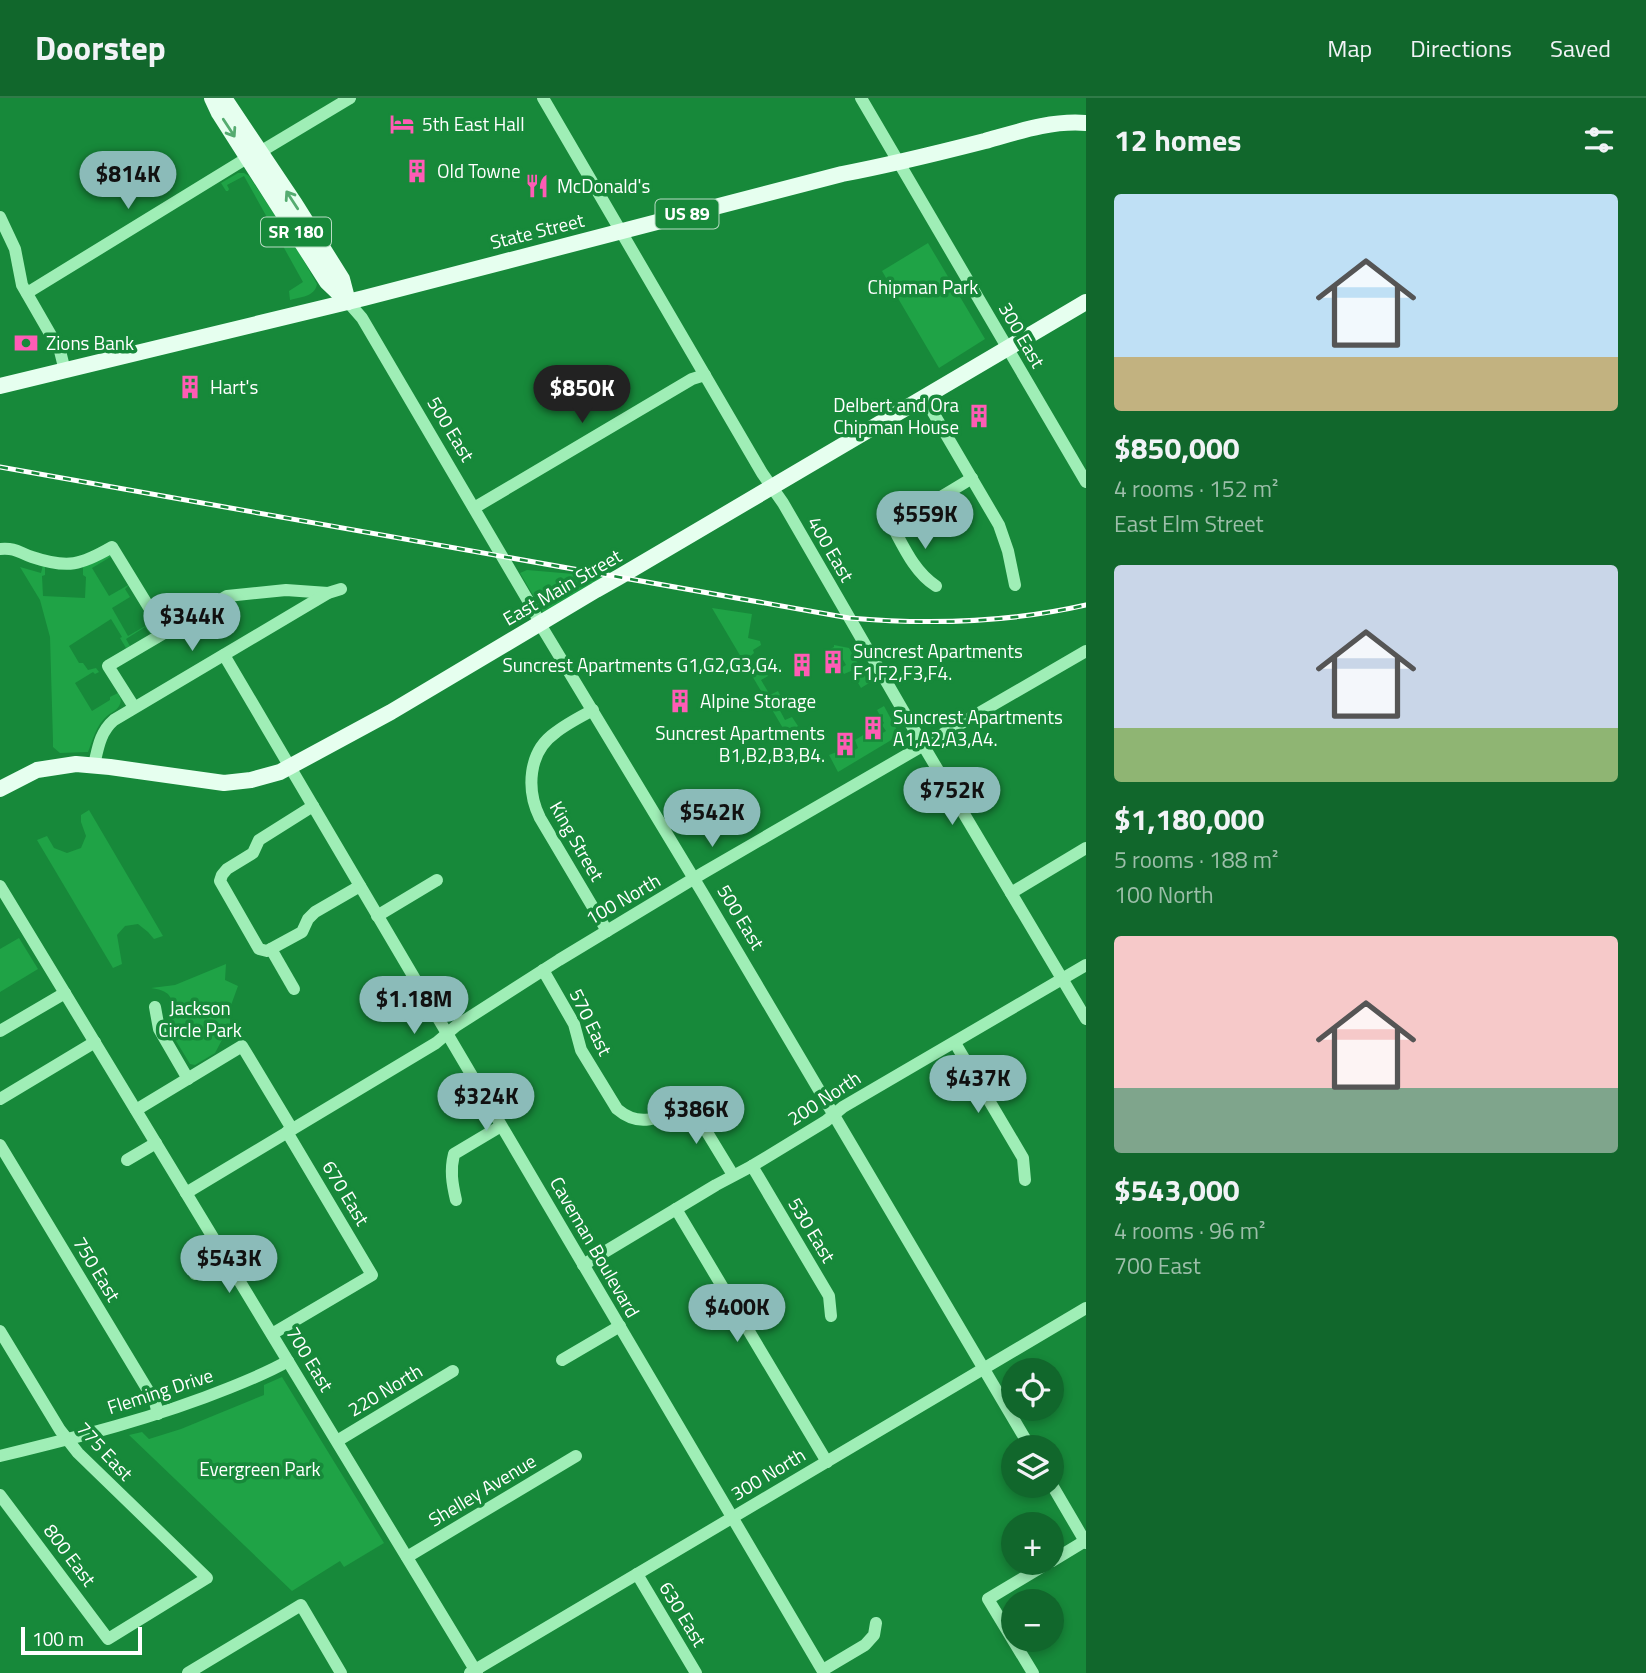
<!DOCTYPE html>
<meta charset="utf-8">
<style>
:root{--surface:#11672c;--page:#1a6d34;--text:#f1f3f6;--muted:#9cbea9;--line:#307b48;--accent:#8bbbb9}
body{margin:0;font-family:"Titillium Web",sans-serif;background:var(--page);color:var(--text);height:100vh;display:flex;flex-direction:column;font-size:26px;white-space:nowrap}
*{box-sizing:border-box;margin:0}
p{font-size:23px;color:var(--muted)}
.icon{flex:none;width:38px;height:38px;fill:none;stroke:currentColor;stroke-width:2;stroke-linecap:round;stroke-linejoin:round}
.map{position:relative;flex:1;overflow:hidden}
.details{display:flex;flex-direction:column;background:var(--surface);width:560px}
.details>*{flex:none}
.tools{position:absolute;left:1001px;top:1260px;display:grid;gap:14px}
.tools a{display:grid;place-items:center;width:63px;height:63px;border-radius:50%;background:var(--surface);box-shadow:0 4px 10px #0003;font-size:35px}
.scale{position:absolute;left:21px;bottom:18px;width:121px;box-sizing:border-box;padding-left:7px;border:4px solid #fff;border-top:0;font-size:19px;line-height:24px;white-space:nowrap;color:#fff;-webkit-text-stroke:5px #17893a;paint-order:stroke}
.price{position:absolute;translate:-50% -60px;padding:0 16px;border-radius:24px;background:var(--accent);color:#111;font-size:23px;line-height:46px;filter:drop-shadow(0 2px 4px #0008)}
.price::after{content:'';position:absolute;left:50%;top:42px;width:21px;height:16px;margin-left:-10px;background:inherit;clip-path:polygon(0 0,100% 0,50% 100%)}
.price.active{background:#222;color:#fff}
ul{padding:0;list-style:none}
li{display:grid;align-content:center;gap:14px;height:371px;padding:0 28px}
li span{display:grid;place-items:center;height:217px;border-radius:7px;color:#555}
li>.icon{margin-inline-start:auto}
span .icon{width:126px;height:126px;fill:#fffc;stroke-width:1}
li b{font-size:30px}
h2{display:flex;justify-content:space-between;align-items:center;height:84px;padding:0 28px;font-size:30px}
header{display:flex;align-items:center;gap:42px;box-sizing:border-box;height:98px;padding:0 35px;background:var(--surface);border-bottom:2px solid var(--line)}
header strong{font-size:33px}
nav{display:flex;gap:38px;margin-inline-start:auto;font-size:24px}
main{display:flex;flex:1;min-height:0}
.map>svg:first-child{display:block}
.green{fill:#1fa346}
.lines{fill:none;stroke-linecap:round;stroke-linejoin:round}
.minor{stroke:#9feeb6;stroke-width:12}
.major{stroke:#e6ffef;stroke-width:16}
.rail-casing{stroke:#fff;stroke-width:5}
.rail{stroke:#17893a;stroke-width:2.5;stroke-dasharray:8;stroke-linecap:butt}
.oneway{stroke:#55ac70}
.labels{text-anchor:middle;stroke-width:7;stroke-linejoin:round;paint-order:stroke}
.shield{fill:#17893a;stroke:#b9dcc4;stroke-width:2}
.shield-label{font-size:18px;font-weight:bold;fill:#fff}
.poi-label{font-size:19px;fill:#fff;stroke:#17893a;text-anchor:start}
.street-label{font-size:19px;fill:#fff;stroke:#17893a}
.park-label{font-size:19px;fill:#fff;stroke:#17893a}
</style>
<header>
<strong>Doorstep</strong>
<nav><a>Map</a><a>Directions</a><a>Saved</a></nav>
</header>
<main>
<div class="map">
<svg width="1086" height="1575" viewBox="0 0 1086 1575">
<rect width="100%" height="100%" fill="#17893a"/>
<g class="green">
<path d="M238,75H244L249,78L297,151L317,186C315,199 300,199 290,202L289,193L303,184L244,78L227,87L229,91L228,93H226L221,85Z"/>
<path d="M928,145L985,241L939,270L882,173Z"/>
<path d="M109,457L112,458L92,470L109,498L130,486L125,491L130,499L112,510L128,538L147,527V524L152,521L155,530L150,536L145,529L126,541L130,548L126,550L120,540L122,539L111,521L69,548L79,565H83L88,572L96,570L99,574L95,576L93,574L75,585L92,613L110,602V599L118,595C120,600 122,601 120,606C118,612 112,614 107,618C96,627 93,642 88,654L60,655L53,649V643L50,539L40,502L20,469L41,475L43,467H45V477L42,478L43,498L85,500L86,479L83,477V469Z"/>
<path d="M527,472L609,479L544,516L520,475Z"/>
<path d="M712,510L752,516L748,540L760,543L761,547L753,552L754,555L748,560L757,574L763,571L768,578L761,582L770,597L778,593L783,603L777,607L785,622L792,619L798,628L792,633V634L787,637Z"/>
<path d="M834,547L849,550L869,585L861,590L851,573L844,576L842,573H841L839,571L846,567L837,551L830,555L828,552L834,549Z"/>
<path d="M884,608L898,634V638L838,674L829,657L839,653L843,659L858,650L855,642L865,636L871,642L886,633L882,627L884,625L877,612Z"/>
<path d="M89,712L163,838L154,841L148,834L138,826L125,828L117,837L122,866L113,870L37,742L47,738L54,750L67,755L81,750L86,738L81,724V717Z"/>
<path d="M19,840L38,871L0,894V851Z"/>
<path d="M226,866L225,882L238,888L230,910V927L227,936L224,938L215,955L195,967L190,966L167,928C171,908 180,894 151,890L175,887Z"/>
<path d="M282,1279L384,1445L344,1469L340,1463L292,1493L129,1337L142,1334L149,1341L181,1331L264,1297V1287Z"/>
</g>
<g class="lines">
<g class="minor">
<path d="M543,0L762,375L783,405L923,647L1086,921"/>
<path d="M861,0L1086,384"/>
<path d="M260,54L350,0"/>
<path d="M0,119L15,151L22,187L60,253L65,273"/>
<path d="M27,195L247,60"/>
<path d="M348,204L362,220L533,511L540,526L702,794L1030,1349"/>
<path d="M924,299L999,427L1008,453L1015,487"/>
<path d="M474,410L692,281L705,277"/>
<path d="M0,451C18,450 17,454 32,459C68,471 81,467 112,449L164,534"/>
<path d="M936,488C917,476 906,454 896,435C916,410 946,397 972,380"/>
<path d="M224,557L824,1575"/>
<path d="M134,609L108,568L227,498L286,492L328,495"/>
<path d="M593,612C580,619 566,626 555,635C528,654 526,692 540,720L607,833"/>
<path d="M94,667C98,650 100,634 114,622L328,495L341,491"/>
<path d="M313,708L259,742L253,755L227,771L222,777L220,783L259,851L267,853L302,834L308,821L315,814L360,788"/>
<path d="M0,788L477,1575"/>
<path d="M1011,795L1086,750"/>
<path d="M377,818L437,782"/>
<path d="M271,851L294,891"/>
<path d="M543,872L574,926L581,952L617,1011C643,1033 663,1017 688,1003L733,1077"/>
<path d="M155,909L159,931L188,981"/>
<path d="M0,933L65,895"/>
<path d="M955,945L1023,1060L1025,1082"/>
<path d="M0,1001L95,944"/>
<path d="M136,1012L242,948L292,1031"/>
<path d="M0,1047L155,1304L158,1316"/>
<path d="M127,1062L156,1045"/>
<path d="M752,1068L829,1198L831,1218"/>
<path d="M186,1095L436,945L456,928L559,862L703,775L1086,553"/>
<path d="M456,1102C452,1085 450,1072 454,1056L501,1028"/>
<path d="M676,1111L827,1364"/>
<path d="M583,1167L716,1087L752,1068L826,1023L843,1009L1086,867"/>
<path d="M195,1176L225,1158"/>
<path d="M0,1233L60,1332L78,1355L207,1480L108,1541L0,1397"/>
<path d="M272,1236L372,1177L287,1034"/>
<path d="M562,1262L620,1228"/>
<path d="M337,1343L453,1273"/>
<path d="M0,1358C78,1339 155,1320 229,1290C249,1282 269,1274 288,1263"/>
<path d="M1052,1387L1086,1445"/>
<path d="M407,1459L576,1358"/>
<path d="M1052,1463L1085,1443"/>
<path d="M637,1476L696,1575"/>
<path d="M823,1572L865,1547L874,1537L876,1525"/>
<path d="M188,1575L301,1507L341,1575"/>
<path d="M470,1575L1086,1210"/>
<path d="M1033,1575L988,1501L1048,1465"/>
</g>
<g class="major">
<path d="M212,0L219,15L327,184L348,204"/>
<path d="M224,0L295,106L342,181L348,204"/>
<path d="M0,288L364,200L842,76C890,67 938,55 985,43C1017,34 1052,22 1086,25"/>
<path d="M0,691L37,672L76,666L110,669L224,685L251,682L280,674L391,614L596,492L619,479L1086,204"/>
</g>
<g class="rail-casing">
<path id="rail" d="M0,369L849,520C929,527 1007,525 1086,507"/>
</g>
<use href="#rail" class="rail"/>
</g>
<defs><path id="oneway-shaft" d="M-6 0H5M1.5-3L5.5 0L1.5 3" fill="none" stroke-width="1.6" stroke-linecap="round" stroke-linejoin="round" transform="scale(1.75)"/></defs>
<g class="oneway">
<use href="#oneway-shaft" transform="translate(229 30) rotate(57)"/>
<use href="#oneway-shaft" transform="translate(292 102) rotate(-123)"/>
</g>
<defs>
<g id="hotel-bare" transform="scale(1.89)"><path d="M-6-4.5h1.5V1H6V5H4.5V3h-9V5H-6ZM-4 0a1.8 1.8 0 1 1 3.6 0ZM.5 0V-2.5h3Q6-2.5 6 0Z" fill="#ff5cb5" stroke="#17893a" stroke-width="2.5" paint-order="stroke"/></g>
<g id="building-bare" transform="scale(1.89)"><path d="M-4-6H4V6H1V3H-1V6H-4ZM-2.5-4.3h1.7v1.8h-1.7ZM.8-4.3h1.7v1.8H.8ZM-2.5-1h1.7V.8h-1.7ZM.8-1h1.7V.8H.8Z" fill="#ff5cb5" stroke="#17893a" stroke-width="2.5" paint-order="stroke"/></g>
<g id="restaurant-bare" transform="scale(1.89)"><path d="M-5-6h1v4h1v-4h1v4h1v-4h1v5L-1.5 .5V6h-2V.5L-5-1ZM5-6V6H3V1.5H1.5Q1.5-4 5-6Z" fill="#ff5cb5" stroke="#17893a" stroke-width="2.5" paint-order="stroke"/></g>
<g id="bank-bare" transform="scale(1.89)"><path d="M-6-4H6V4H-6ZM0-2.3a2.3 2.3 0 1 0 0 4.6a2.3 2.3 0 1 0 0-4.6Z" fill="#ff5cb5" stroke="#17893a" stroke-width="2.5" paint-order="stroke"/></g>
</defs>
<g fill-rule="evenodd">
<use href="#hotel-bare" x="402" y="26"/>
<use href="#building-bare" x="417" y="73"/>
<use href="#restaurant-bare" x="537" y="88"/>
<use href="#bank-bare" x="26" y="245"/>
<use href="#building-bare" x="190" y="289"/>
<use href="#building-bare" x="979" y="318"/>
<use href="#building-bare" x="833" y="564"/>
<use href="#building-bare" x="802" y="567"/>
<use href="#building-bare" x="680" y="603"/>
<use href="#building-bare" x="873" y="630"/>
<use href="#building-bare" x="845" y="646"/>
</g>
<g class="labels">
<g class="shield">
<rect x="655.5" y="101.5" width="63" height="29" rx="5"/>
<rect x="261" y="119.5" width="70" height="29" rx="5"/>
</g>
<g class="shield-label">
<text x="687" y="122">US 89</text>
<text x="296" y="140">SR 180</text>
</g>
<g class="poi-label">
<text x="422" y="33">5th East Hall</text>
<text x="437" y="80">Old Towne</text>
<text x="557" y="95">McDonald's</text>
<text x="46" y="252">Zions Bank</text>
<text x="210" y="296">Hart's</text>
<text x="959" y="314" text-anchor="end">Delbert and Ora<tspan x="959" dy="22">Chipman House</tspan></text>
<text x="853" y="560">Suncrest Apartments<tspan x="853" dy="22">F1,F2,F3,F4.</tspan></text>
<text x="782" y="574" text-anchor="end">Suncrest Apartments G1,G2,G3,G4.</text>
<text x="700" y="610">Alpine Storage</text>
<text x="893" y="626">Suncrest Apartments<tspan x="893" dy="22">A1,A2,A3,A4.</tspan></text>
<text x="825" y="642" text-anchor="end">Suncrest Apartments<tspan x="825" dy="22">B1,B2,B3,B4.</tspan></text>
</g>
<g class="street-label">
<text transform="translate(537 133) rotate(-14)" y="7">State Street</text>
<text transform="translate(1022 237) rotate(60)" y="7">300 East</text>
<text transform="translate(451 331) rotate(59)" y="7">500 East</text>
<text transform="translate(831 451) rotate(60)" y="7">400 East</text>
<text transform="translate(562 489) rotate(-30)" y="7">East Main Street</text>
<text transform="translate(577 743) rotate(60)" y="7">King Street</text>
<text transform="translate(623 801) rotate(-30)" y="7">100 North</text>
<text transform="translate(741 819) rotate(59)" y="7">500 East</text>
<text transform="translate(591 924) rotate(64)" y="7">570 East</text>
<text transform="translate(824 1000) rotate(-33)" y="7">200 North</text>
<text transform="translate(346 1095) rotate(59)" y="7">670 East</text>
<text transform="translate(812 1132) rotate(59)" y="7">530 East</text>
<text transform="translate(595 1149) rotate(60)" y="7">Caveman Boulevard</text>
<text transform="translate(97 1171) rotate(59)" y="7">750 East</text>
<text transform="translate(310 1261) rotate(59)" y="7">700 East</text>
<text transform="translate(385 1292) rotate(-31)" y="7">220 North</text>
<text transform="translate(160 1293) rotate(-18)" y="7">Fleming Drive</text>
<text transform="translate(105 1353) rotate(47)" y="7">775 East</text>
<text transform="translate(768 1376) rotate(-31)" y="7">300 North</text>
<text transform="translate(482 1392) rotate(-31)" y="7">Shelley Avenue</text>
<text transform="translate(70 1457) rotate(53)" y="7">800 East</text>
<text transform="translate(683 1516) rotate(59)" y="7">630 East</text>
</g>
<g class="park-label">
<text x="923" y="196">Chipman Park</text>
<text x="200" y="917">Jackson<tspan x="200" dy="22">Circle Park</tspan></text>
<text x="260" y="1378">Evergreen Park</text>
</g>
</g>
</svg>
<div class="tools">
<a><svg class="icon" aria-label="locate" viewBox="0 0 24 24"><circle cx="12" cy="12" r="6"/><path d="M12 2v4M12 18v4M2 12h4M18 12h4"/></svg></a>
<a><svg class="icon" aria-label="layers" viewBox="0 0 24 24"><path d="M12 4l9 5-9 5-9-5zM3 14l9 5 9-5"/></svg></a>
<a>+</a>
<a>−</a>
</div>
<div class="scale">100 m</div>
<b class="price" style="left:128px;top:113px">$814K</b>
<b class="price active" style="left:582px;top:327px">$850K</b>
<b class="price" style="left:925px;top:453px">$559K</b>
<b class="price" style="left:192px;top:555px">$344K</b>
<b class="price" style="left:952px;top:729px">$752K</b>
<b class="price" style="left:712px;top:751px">$542K</b>
<b class="price" style="left:414px;top:938px">$1.18M</b>
<b class="price" style="left:978px;top:1017px">$437K</b>
<b class="price" style="left:486px;top:1035px">$324K</b>
<b class="price" style="left:696px;top:1048px">$386K</b>
<b class="price" style="left:229px;top:1197px">$543K</b>
<b class="price" style="left:737px;top:1246px">$400K</b>
</div>
<section class="details">
<h2>12 homes<svg class="icon" aria-label="filters" viewBox="0 0 24 24"><path d="M4 7h16M4 17h16"/><circle cx="9" cy="7" r="2"/><circle cx="15" cy="17" r="2"/></svg></h2>
<ul>
<li><span style="background:linear-gradient(#bfe0f5 75%,#c2b280 0)"><svg class="icon" aria-label="home" viewBox="0 0 24 24"><path d="M3 11l9-7 9 7M6 9v11h12V9"/></svg></span><div><b>$850,000</b><p>4 rooms · 152 m²</p><p>East Elm Street</p></div></li>
<li><span style="background:linear-gradient(#c9d6e8 75%,#8fb573 0)"><svg class="icon" aria-label="home" viewBox="0 0 24 24"><path d="M3 11l9-7 9 7M6 9v11h12V9"/></svg></span><div><b>$1,180,000</b><p>5 rooms · 188 m²</p><p>100 North</p></div></li>
<li><span style="background:linear-gradient(#f6c9c9 70%,#7fa58c 0)"><svg class="icon" aria-label="home" viewBox="0 0 24 24"><path d="M3 11l9-7 9 7M6 9v11h12V9"/></svg></span><div><b>$543,000</b><p>4 rooms · 96 m²</p><p>700 East</p></div></li>
</ul>
</section>
</main>
